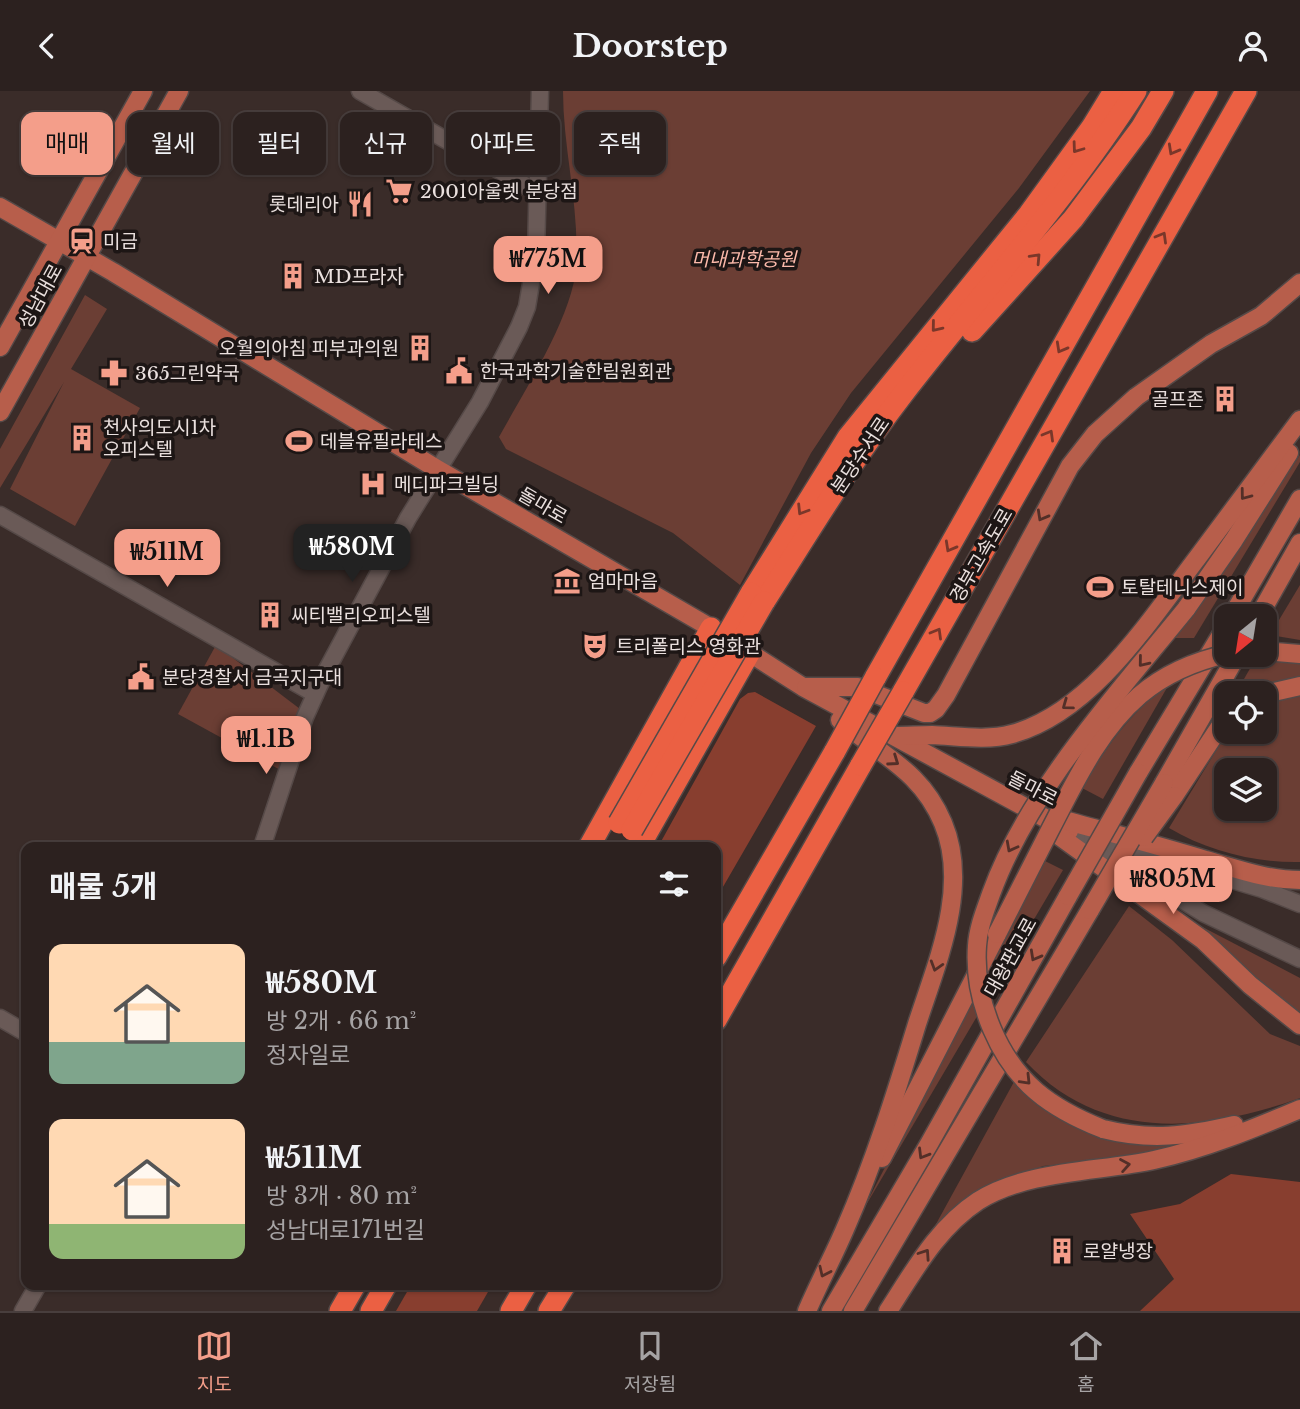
<!DOCTYPE html>
<html lang="ko">
<meta charset="utf-8">
<style>
:root{--surface:#2c211f;--page:#342928;--text:#f1f3f6;--muted:#a6a3a4;--line:#483e3d;--accent:#f49e8a}
body{margin:0;font-family:"Libre Baskerville","Noto Sans KR",serif;background:var(--page);color:var(--text);height:100vh;display:flex;flex-direction:column;font-size:26px;white-space:nowrap}
*{box-sizing:border-box;margin:0}
p{font-size:23px;color:var(--muted)}
.icon{flex:none;width:38px;height:38px;fill:none;stroke:currentColor;stroke-width:2;stroke-linecap:round;stroke-linejoin:round}
.map{position:relative;flex:1;overflow:hidden}
.side{position:absolute;left:21px;top:751px;width:700px;height:448px;display:flex;flex-direction:column;background:var(--surface);border-radius:14px;box-shadow:0 2px 5px #0004,0 0 0 2px var(--line)}
.side>*{flex:none}
.banner{position:absolute;left:21px;top:21px;width:700px;height:63px;display:flex;gap:14px}
.needle{width:46px;rotate:210deg}
.tools{position:absolute;left:1214px;top:513px;display:grid;gap:14px}
.tools a{display:grid;place-items:center;width:63px;height:63px;border-radius:14px;background:var(--surface);box-shadow:0 2px 5px #0004,0 0 0 2px var(--line);font-size:35px}
.price{position:absolute;translate:-50% -60px;padding:0 16px;border-radius:14px;background:var(--accent);color:#111;font-size:23px;line-height:46px;filter:drop-shadow(0 2px 4px #0008)}
.price::after{content:'';position:absolute;left:50%;top:42px;width:21px;height:16px;margin-left:-10px;background:inherit;clip-path:polygon(0 0,100% 0,50% 100%)}
.price.selected{background:#222;color:#fff}
ul{padding:0;list-style:none}
li{display:flex;align-items:center;gap:21px;height:175px;padding:0 28px}
li span{display:grid;place-items:center;flex:none;width:196px;height:140px;border-radius:14px;color:#555}
li>.icon{margin-inline-start:auto}
span .icon{width:84px;height:84px;fill:#fffc;stroke-width:1}
li b{font-size:30px}
h2{display:flex;justify-content:space-between;align-items:center;height:84px;padding:0 28px;font-size:30px}
.tag{padding:0 24px;border-radius:14px;background:var(--surface);box-shadow:0 2px 5px #0004,0 0 0 2px var(--line);font-size:24px;line-height:63px}
.tag.selected{background:var(--accent);color:#111}
header{display:flex;justify-content:space-between;align-items:center;height:91px;padding:0 28px;background:var(--surface);font-size:32px;font-weight:700}
.dock{display:flex;justify-content:space-around;align-items:center;height:98px;border-top:2px solid var(--line);background:var(--surface);font-size:19px;color:var(--muted)}
.dock a{display:grid;justify-items:center;gap:4px}
.dock .selected{color:var(--accent)}
.map>svg:first-child{display:block}
.green{fill:#6b3e34;fill-rule:evenodd}
.forest{fill:#883e2f}
.lines{fill:none;stroke-linecap:round;stroke-linejoin:round}
.secondary-casing{stroke:#554947;stroke-width:19}
.primary-casing{stroke:#554947;stroke-width:21}
.highway-casing{stroke:#554947;stroke-width:24}
.secondary{stroke:#6a5a57;stroke-width:16}
.primary{stroke:#b75e4b;stroke-width:18}
.highway{stroke:#eb6043;stroke-width:21}
.primary-bridge-casing{stroke:#554947;stroke-width:21;stroke-linecap:butt}
.highway-bridge-casing{stroke:#554947;stroke-width:24;stroke-linecap:butt}
.primary-bridge{stroke:#b75e4b;stroke-width:18}
.highway-bridge{stroke:#eb6043;stroke-width:21}
.oneway{stroke:#7a372a}
.oneway2{stroke:#532f28}
.labels{text-anchor:middle;stroke-width:7;stroke-linejoin:round;paint-order:stroke}
.poi-label{font-size:19px;fill:#eae0de;stroke:#1d1615;text-anchor:start}
.park-label{font-size:19px;font-style:italic;fill:#fbb9aa;stroke:#1d1615}
.street-label{font-size:19px;fill:#eae0de;stroke:#1d1615}
</style>
<header><svg class="icon" aria-label="back" viewBox="0 0 24 24"><path d="M15 5l-7 7 7 7"/></svg>Doorstep<svg class="icon" aria-label="person" viewBox="0 0 24 24"><circle cx="12" cy="8" r="4"/><path d="M4 21q1-7 8-7t8 7"/></svg></header>
<div class="map">
<svg width="1300" height="1220" viewBox="0 0 1300 1220">
<rect width="100%" height="100%" fill="#3a2c29"/>
<g class="green">
<path d="M563,0H1090L1019,97L851,302L811,362L740,494L673,442L506,358L499,346C523,302 573,225 576,176C580,117 563,59 563,0Z"/>
<path d="M85,204L107,218L71,278L140,317L75,435L10,398L64,291L0,397V358Z"/>
<path d="M1300,364V371L1194,547H1174Z"/>
<path d="M1300,494V549L1270,544Z"/>
<path d="M216,554L304,621L284,681L178,623Z"/>
<path d="M1256,567L1300,572V587C1280,591 1254,602 1236,602Z"/>
<path d="M1172,588L1103,708L1082,697C1108,651 1131,623 1172,588Z"/>
<path d="M1300,604V771C1255,772 1208,760 1169,737L1225,645L1230,641L1265,640V613ZM1227,679H1265V718H1227Z"/>
<path d="M1043,769L1063,779L862,1121Z"/>
<path d="M1129,815L1172,849L1270,943L1300,955V1007C1205,1041 1102,1052 1026,971Z"/>
<path d="M1189,829L1300,887V927Z"/>
<path d="M1015,989L1151,1052H1189L1147,1065L1043,1075L981,1099L930,1144Z"/>
</g>
<g class="forest">
<path d="M755,601L816,635L716,808V756H658L740,608L748,602Z"/>
<path d="M1231,1083L1300,1091V1220H1140L1174,1188L1130,1123L1180,1113Z"/>
<path d="M411,1194H492L477,1220H396Z"/>
</g>
<g class="lines">
<g class="secondary-casing">
<g id="secondary">
<path d="M360,0L537,101"/>
<path d="M0,424L315,603"/>
<path d="M1069,740L1203,822L1300,868"/>
<path d="M1092,747L1262,798L1300,813"/>
<path d="M262,756L305,626L324,584L408,427L480,311L519,236L527,216L536,163L540,0"/>
<path d="M0,927L26,942"/>
<path d="M23,1220L38,1194"/>
</g>
</g>
<g class="primary-casing">
<g id="primary">
<path d="M0,116L113,181L437,378L711,537L803,596L1069,740"/>
<path d="M0,256L143,0"/>
<path d="M0,321L179,0"/>
<path d="M1186,518L1234,449L1289,362"/>
<path d="M1232,525L1300,408"/>
<path d="M1259,525L1300,452"/>
<path d="M1265,560L1300,563"/>
<path d="M806,596H858L924,622H930L936,618L946,604L1070,375L1095,343L1136,306L1211,253L1261,225L1300,192"/>
<path d="M1265,603L1300,595"/>
<path d="M895,645C907,645 920,644 932,644C958,645 986,650 1012,643C1092,621 1150,529 1198,466C1232,420 1266,375 1300,329"/>
<path d="M1138,682L1227,534"/>
<path d="M1164,692L1237,564"/>
<path d="M1174,705L1219,637L1227,630"/>
<path d="M1057,727C1107,741 1157,754 1206,769C1238,778 1267,789 1300,789"/>
<path d="M1051,739L1203,849L1250,894L1300,934"/>
<path d="M1103,1038C1150,1050 1187,1045 1234,1034"/>
<path d="M882,1067L997,843"/>
<path d="M807,1220C819,1192 833,1166 845,1138C874,1072 896,1002 917,933C937,871 970,796 943,732C921,679 880,664 840,629"/>
<path d="M831,1220L929,1053L1068,805"/>
<path d="M853,1220L1090,819"/>
<path d="M888,1220C914,1180 937,1137 978,1110C1027,1079 1099,1081 1154,1069C1204,1058 1253,1038 1300,1018"/>
</g>
</g>
<g class="highway-casing">
<g id="highway">
<path d="M972,240L1073,128L1141,37L1163,0"/>
<path d="M751,502L848,346L1029,123L1092,36L1114,0"/>
<path d="M764,511C809,441 852,369 903,303C981,202 1067,108 1136,0"/>
<path d="M875,587L1207,0"/>
<path d="M903,601L1246,0"/>
<path d="M589,756L711,537"/>
<path d="M639,756L750,561"/>
<path d="M716,866L835,660"/>
<path d="M716,929L861,674"/>
<path d="M340,1220L355,1194"/>
<path d="M371,1220L386,1194"/>
<path d="M511,1220L526,1194"/>
<path d="M549,1220L565,1194"/>
</g>
</g>
<use href="#secondary" class="secondary"/>
<use href="#primary" class="primary"/>
<use href="#highway" class="highway"/>
<g class="primary-bridge-casing">
<g id="primary-bridge">
<path d="M1144,746L1174,705"/>
<path d="M1068,805L1138,682"/>
<path d="M1090,819L1164,692"/>
<path d="M997,843C1015,808 1033,773 1051,737C1075,691 1099,639 1140,604C1165,583 1195,570 1227,563"/>
<path d="M1103,1038C1050,1017 1015,992 992,938C981,912 975,883 977,855C978,837 985,820 991,803C1028,700 1117,603 1186,518"/>
</g>
</g>
<g class="highway-bridge-casing">
<g id="highway-bridge">
<path d="M835,660L875,587"/>
<path d="M861,674L903,601"/>
<path d="M619,732L751,502"/>
<path d="M632,739L764,511"/>
</g>
</g>
<use href="#primary-bridge" class="primary-bridge"/>
<use href="#highway-bridge" class="highway-bridge"/>
</g>
<defs><path id="oneway-chevron" d="M-2-3.5L2.5 0L-2 3.5" fill="none" stroke-width="1.6" stroke-linecap="round" stroke-linejoin="round" transform="scale(1.75)"/></defs>
<g class="oneway">
<use href="#oneway-chevron" transform="translate(1077 57) rotate(126)"/>
<use href="#oneway-chevron" transform="translate(1173 59) rotate(119)"/>
<use href="#oneway-chevron" transform="translate(1162 146) rotate(-60)"/>
<use href="#oneway-chevron" transform="translate(1036 167) rotate(-47)"/>
<use href="#oneway-chevron" transform="translate(936 236) rotate(129)"/>
<use href="#oneway-chevron" transform="translate(1061 257) rotate(119)"/>
<use href="#oneway-chevron" transform="translate(1049 344) rotate(-60)"/>
<use href="#oneway-chevron" transform="translate(802 419) rotate(122)"/>
<use href="#oneway-chevron" transform="translate(950 456) rotate(119)"/>
<use href="#oneway-chevron" transform="translate(937 542) rotate(-60)"/>
</g>
<g class="oneway2">
<use href="#oneway-chevron" transform="translate(1245 404) rotate(127)"/>
<use href="#oneway-chevron" transform="translate(1042 425) rotate(119)"/>
<use href="#oneway-chevron" transform="translate(1143 571) rotate(129)"/>
<use href="#oneway-chevron" transform="translate(1067 614) rotate(144)"/>
<use href="#oneway-chevron" transform="translate(894 670) rotate(35)"/>
<use href="#oneway-chevron" transform="translate(1011 756) rotate(118)"/>
<use href="#oneway-chevron" transform="translate(1035 865) rotate(119)"/>
<use href="#oneway-chevron" transform="translate(936 875) rotate(107)"/>
<use href="#oneway-chevron" transform="translate(1026 989) rotate(46)"/>
<use href="#oneway-chevron" transform="translate(923 1063) rotate(121)"/>
<use href="#oneway-chevron" transform="translate(1125 1074) rotate(-10)"/>
<use href="#oneway-chevron" transform="translate(925 1163) rotate(-56)"/>
<use href="#oneway-chevron" transform="translate(824 1181) rotate(115)"/>
</g>
<defs>
<g id="supermarket-bare" transform="scale(2.1)"><path d="M-6-5.5h2.5l.6 2H6L4.5 2H-2.5L-4.4-4H-6ZM-1.5 3.2a1.3 1.3 0 1 0 .1 0ZM3 3.2a1.3 1.3 0 1 0 .1 0Z" fill="#f49e8a" stroke="#1d1615" stroke-width="2.5" paint-order="stroke"/></g>
<g id="restaurant-bare" transform="scale(2.1)"><path d="M-5-6h1v4h1v-4h1v4h1v-4h1v5L-1.5 .5V6h-2V.5L-5-1ZM5-6V6H3V1.5H1.5Q1.5-4 5-6Z" fill="#f49e8a" stroke="#1d1615" stroke-width="2.5" paint-order="stroke"/></g>
<g id="station-bare" transform="scale(2.1)"><path d="M-3-6H3Q5-6 5-4V2Q5 4 3 4L4.5 6H3L1.5 4h-3L-3 6H-4.5L-3 4Q-5 4-5 2V-4Q-5-6-3-6ZM-3.5-4v3h7v-3ZM-3.5 1v1.5H-2V1ZM2 1v1.5H3.5V1Z" fill="#f49e8a" stroke="#1d1615" stroke-width="2.5" paint-order="stroke"/></g>
<g id="building-bare" transform="scale(2.1)"><path d="M-4-6H4V6H1V3H-1V6H-4ZM-2.5-4.3h1.7v1.8h-1.7ZM.8-4.3h1.7v1.8H.8ZM-2.5-1h1.7V.8h-1.7ZM.8-1h1.7V.8H.8Z" fill="#f49e8a" stroke="#1d1615" stroke-width="2.5" paint-order="stroke"/></g>
<g id="civic-bare" transform="scale(2.1)"><path d="M-.6-6.5H3V-4.5H.6V-3L4-1V1h2V6H-6V1h2V-1L-.6-3ZM-1.2 2.5V6h2.4V2.5Z" fill="#f49e8a" stroke="#1d1615" stroke-width="2.5" paint-order="stroke"/></g>
<g id="pharmacy-bare" transform="scale(2.1)"><path d="M-2-6h4v4h4v4h-4v4h-4v-4h-4v-4h4Z" fill="#f49e8a" stroke="#1d1615" stroke-width="2.5" paint-order="stroke"/></g>
<g id="stadium-bare" transform="scale(2.1)"><path d="M0-5a6.5 5 0 1 0 0 10a6.5 5 0 1 0 0-10ZM-3.5-1.8h7v3.6h-7Z" fill="#f49e8a" stroke="#1d1615" stroke-width="2.5" paint-order="stroke"/></g>
<g id="hospital-bare" transform="scale(2.1)"><path d="M-5-5h3v3.5h4V-5h3V5h-3V1.5h-4V5h-3Z" fill="#f49e8a" stroke="#1d1615" stroke-width="2.5" paint-order="stroke"/></g>
<g id="museum-bare" transform="scale(2.1)"><path d="M0-6L6-3V-2H-6V-3ZM-5-1h2V3h-2ZM-1-1h2V3h-2ZM3-1h2V3H3ZM-6 4H6V6H-6Z" fill="#f49e8a" stroke="#1d1615" stroke-width="2.5" paint-order="stroke"/></g>
<g id="theatre-bare" transform="scale(2.1)"><path d="M-5-5.5Q0-4 5-5.5V0Q5 5 0 6Q-5 5-5 0ZM-3.3-2.5H-1v1.5H-3.3ZM1-2.5H3.3v1.5H1ZM-2.8 1Q0 5.5 2.8 1Z" fill="#f49e8a" stroke="#1d1615" stroke-width="2.5" paint-order="stroke"/></g>
</defs>
<g fill-rule="evenodd">
<use href="#supermarket-bare" x="399" y="100"/>
<use href="#restaurant-bare" x="360" y="113"/>
<use href="#station-bare" x="82" y="150"/>
<use href="#building-bare" x="293" y="185"/>
<use href="#building-bare" x="420" y="257"/>
<use href="#civic-bare" x="459" y="280"/>
<use href="#pharmacy-bare" x="114" y="282"/>
<use href="#building-bare" x="1225" y="308"/>
<use href="#building-bare" x="82" y="347"/>
<use href="#stadium-bare" x="299" y="350"/>
<use href="#hospital-bare" x="373" y="393"/>
<use href="#museum-bare" x="567" y="490"/>
<use href="#stadium-bare" x="1100" y="496"/>
<use href="#building-bare" x="270" y="524"/>
<use href="#theatre-bare" x="595" y="555"/>
<use href="#civic-bare" x="141" y="586"/>
<use href="#building-bare" x="1062" y="1160"/>
</g>
<g class="labels">
<g class="poi-label">
<text x="420" y="107">2001아울렛 분당점</text>
<text x="339" y="120" text-anchor="end">롯데리아</text>
<text x="103" y="157">미금</text>
<text x="314" y="192">MD프라자</text>
<text x="399" y="264" text-anchor="end">오월의아침 피부과의원</text>
<text x="480" y="287">한국과학기술한림원회관</text>
<text x="135" y="289">365그린약국</text>
<text x="1204" y="315" text-anchor="end">골프존</text>
<text x="103" y="343">천사의도시1차<tspan x="103" dy="22">오피스텔</tspan></text>
<text x="320" y="357">데블유필라테스</text>
<text x="394" y="400">메디파크빌딩</text>
<text x="588" y="497">엄마마음</text>
<text x="1121" y="503">토탈테니스제이</text>
<text x="291" y="531">씨티밸리오피스텔</text>
<text x="616" y="562">트리폴리스 영화관</text>
<text x="162" y="593">분당경찰서 금곡지구대</text>
<text x="1083" y="1167">로얄냉장</text>
</g>
<g class="park-label">
<text x="744" y="175">머내과학공원</text>
</g>
<g class="street-label">
<text transform="translate(40 205) rotate(-61)" y="7">성남대로</text>
<text transform="translate(860 364) rotate(-56)" y="7">분당수서로</text>
<text transform="translate(543 414) rotate(30)" y="7">돌마로</text>
<text transform="translate(981 464) rotate(-60)" y="7">경부고속도로</text>
<text transform="translate(1033 697) rotate(27)" y="7">돌마로</text>
<text transform="translate(1010 866) rotate(-61)" y="7">대왕판교로</text>
</g>
</g>
</svg>
<div class="tools">
<a><svg class="needle" viewBox="-14 -14 28 28"><path d="M0-13l5 13h-10z" fill="#e53935"/><path d="M0 13l5-13h-10z" fill="#a6a3a4"/></svg></a>
<a><svg class="icon" aria-label="locate" viewBox="0 0 24 24"><circle cx="12" cy="12" r="6"/><path d="M12 2v4M12 18v4M2 12h4M18 12h4"/></svg></a>
<a><svg class="icon" aria-label="layers" viewBox="0 0 24 24"><path d="M12 4l9 5-9 5-9-5zM3 14l9 5 9-5"/></svg></a>
</div>
<b class="price" style="left:548px;top:205px">₩775M</b>
<b class="price selected" style="left:352px;top:493px">₩580M</b>
<b class="price" style="left:167px;top:498px">₩511M</b>
<b class="price" style="left:266px;top:685px">₩1.1B</b>
<b class="price" style="left:1173px;top:825px">₩805M</b>
<div class="banner">
<a class="tag selected">매매</a>
<a class="tag">월세</a>
<a class="tag">필터</a>
<a class="tag">신규</a>
<a class="tag">아파트</a>
<a class="tag">주택</a>
</div>
<section class="side">
<h2>매물 5개<svg class="icon" aria-label="filters" viewBox="0 0 24 24"><path d="M4 7h16M4 17h16"/><circle cx="9" cy="7" r="2"/><circle cx="15" cy="17" r="2"/></svg></h2>
<ul>
<li><span style="background:linear-gradient(#ffd9b3 70%,#7fa58c 0)"><svg class="icon" aria-label="home" viewBox="0 0 24 24"><path d="M3 11l9-7 9 7M6 9v11h12V9"/></svg></span><div><b>₩580M</b><p>방 2개 · 66 m²</p><p>정자일로</p></div></li>
<li><span style="background:linear-gradient(#ffd9b3 75%,#8fb573 0)"><svg class="icon" aria-label="home" viewBox="0 0 24 24"><path d="M3 11l9-7 9 7M6 9v11h12V9"/></svg></span><div><b>₩511M</b><p>방 3개 · 80 m²</p><p>성남대로171번길</p></div></li>
</ul>
</section>
</div>
<nav class="dock">
<a class="selected"><svg class="icon" aria-label="map" viewBox="0 0 24 24"><path d="M3 6l6-2 6 2 6-2v14l-6 2-6-2-6 2zM9 4v14M15 6v14"/></svg>지도</a>
<a><svg class="icon" aria-label="saved" viewBox="0 0 24 24"><path d="M7 4h10v16l-5-4-5 4z"/></svg>저장됨</a>
<a><svg class="icon" aria-label="home" viewBox="0 0 24 24"><path d="M3 11l9-7 9 7M6 9v11h12V9"/></svg>홈</a>
</nav>
